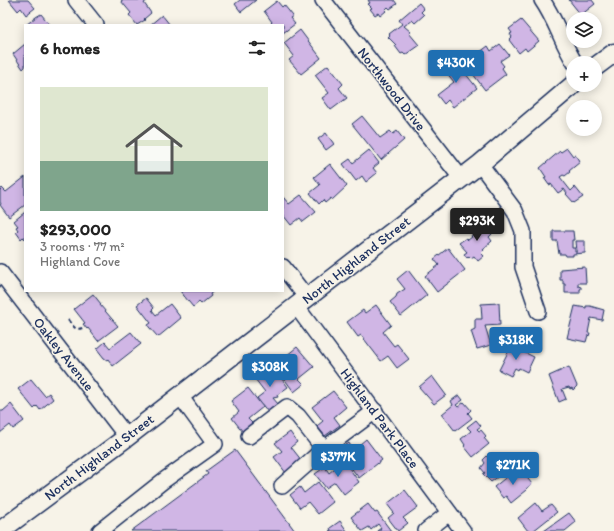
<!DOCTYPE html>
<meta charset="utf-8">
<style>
:root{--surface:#fff;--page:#f2f2f2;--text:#222;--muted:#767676;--line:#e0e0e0;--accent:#1f6fb2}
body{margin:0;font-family:Itim,sans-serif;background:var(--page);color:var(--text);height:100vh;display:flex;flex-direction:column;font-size:15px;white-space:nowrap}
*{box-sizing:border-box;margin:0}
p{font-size:13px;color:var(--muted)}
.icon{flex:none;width:22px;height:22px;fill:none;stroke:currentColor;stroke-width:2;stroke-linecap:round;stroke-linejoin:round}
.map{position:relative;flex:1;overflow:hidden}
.details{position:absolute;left:24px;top:24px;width:260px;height:268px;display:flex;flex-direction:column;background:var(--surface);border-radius:0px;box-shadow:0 2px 10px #0003}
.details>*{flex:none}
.buttons{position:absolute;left:566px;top:12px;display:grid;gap:8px}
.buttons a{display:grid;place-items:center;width:36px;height:36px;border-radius:50%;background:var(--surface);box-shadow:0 2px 10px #0003;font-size:20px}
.price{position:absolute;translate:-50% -34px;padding:0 9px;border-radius:4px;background:var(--accent);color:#fff;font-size:13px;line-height:26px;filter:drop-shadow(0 1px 2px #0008)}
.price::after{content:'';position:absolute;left:50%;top:24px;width:12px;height:9px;margin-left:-6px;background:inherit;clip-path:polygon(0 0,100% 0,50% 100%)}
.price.selected{background:#222;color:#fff}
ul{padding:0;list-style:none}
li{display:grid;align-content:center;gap:8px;height:212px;padding:0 16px}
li+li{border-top:1px solid var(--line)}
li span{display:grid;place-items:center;height:124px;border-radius:0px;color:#555}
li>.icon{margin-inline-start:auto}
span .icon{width:72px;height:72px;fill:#fffc;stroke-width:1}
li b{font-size:17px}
h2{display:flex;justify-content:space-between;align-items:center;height:48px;padding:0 16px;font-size:17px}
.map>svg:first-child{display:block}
.building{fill:#d0b6e5;stroke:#1b2f5e}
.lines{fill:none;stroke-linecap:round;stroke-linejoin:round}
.minor-casing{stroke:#1b2f5e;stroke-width:18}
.major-casing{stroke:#1b2f5e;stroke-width:21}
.path{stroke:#1b2f5e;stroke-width:2;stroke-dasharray:4 3;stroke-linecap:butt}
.minor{stroke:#f7f3e8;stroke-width:15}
.major{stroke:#f7f3e8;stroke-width:18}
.labels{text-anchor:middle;stroke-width:3;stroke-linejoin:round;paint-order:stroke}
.street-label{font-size:14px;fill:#1b2f5e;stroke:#f7f3e8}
</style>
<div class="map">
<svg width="614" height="531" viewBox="0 0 614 531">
<rect width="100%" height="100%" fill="#f7f3e8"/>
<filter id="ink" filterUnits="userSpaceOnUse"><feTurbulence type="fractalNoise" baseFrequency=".025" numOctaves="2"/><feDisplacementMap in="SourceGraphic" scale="8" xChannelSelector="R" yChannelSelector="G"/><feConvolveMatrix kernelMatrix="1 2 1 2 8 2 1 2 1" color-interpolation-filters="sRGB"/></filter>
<g filter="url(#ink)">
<g class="building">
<path d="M9,0H28L35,8L26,15L21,8L18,11Z"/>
<path d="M122,0H148L144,3L151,13L144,19L145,20L137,25L129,15L131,13L121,1Z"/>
<path d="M240,0H256L241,12L235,4Z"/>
<path d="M368,0H394L397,4L390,9L388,7L385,10L386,11L380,16L378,13L375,15L370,9L372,8L368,4L370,3Z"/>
<path d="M569,0H592L595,4L581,15Z"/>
<path d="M277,1L282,7L284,5L293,16L290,18L295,24L283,33V25H273L271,23L272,22L264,11Z"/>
<path d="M419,3L424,9L421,12L424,15L415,23L412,20L404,26L411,32L409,33L419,45L405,55L403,53L401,54L395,46L396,45L388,37L390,35L389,34L402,24L399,20Z"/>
<path d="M41,14L50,25H26L36,17Z"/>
<path d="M162,15L170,25H150Z"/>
<path d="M521,20L539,41L527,51L525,48L519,53L509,40L512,37L510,34L512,33L509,29Z"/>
<path d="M300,30L321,58L301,74L289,60L294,56L284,43Z"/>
<path d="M25,44V67L23,69L13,54Z"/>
<path d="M500,44L509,55L500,61L504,66L502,68L506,74L485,90L470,70L472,69L467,62L488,46L491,51Z"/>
<path d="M453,58L477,88L453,107L448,100L444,104L437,95L454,82L442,67Z"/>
<path d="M328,65L343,84L339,88L347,98L331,110L322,98L329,93L315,75Z"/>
<path d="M362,116L380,138L390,131L393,134L397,131L404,140L381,160L352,124Z"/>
<path d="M326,133L334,144L326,150L318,139Z"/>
<path d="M567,148L573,156L575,155L580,162L569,171L570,172L565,176L563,175L560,177L571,191L575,187L583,197L574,203L566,194L567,193L564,189L558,193L551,184L549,185L544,178L546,177L540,168L560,151L561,152Z"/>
<path d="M369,150L379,163L373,168L377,173L366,182L362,176L356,181L343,164L350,159L353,163Z"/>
<path d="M330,164L347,186L332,200L331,198L325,203L323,200L319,204L310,193L320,185L314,177Z"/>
<path d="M25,177V205L9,217L0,205L1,204L0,202V190L2,188L6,192Z"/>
<path d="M301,195L316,212L303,222L300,218L291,225L283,215V197L289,204Z"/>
<path d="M25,212V239L23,237L21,239L16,232L18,230L16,227L18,226L14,221Z"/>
<path d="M482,221L492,234L489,237L492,241L483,249L484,250L481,253L484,256L478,261L474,256L471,258L469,256L467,258L464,254L467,252L459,243L466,238L468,240L472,237L471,236L475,233L471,229Z"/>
<path d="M553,231H573L574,240H572V248H575V252H577L576,241H585V253L573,254V256H566L565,254H559L557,241H553Z"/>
<path d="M448,248L465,270L437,292L425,276L439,265L434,259Z"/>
<path d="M585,267L586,283H578V286L581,287V289H580V293H565V284H563V280H560V269Z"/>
<path d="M408,270L427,295L401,316L390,302L396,297L397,294L405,289L397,279Z"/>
<path d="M180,291H214L210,294L211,296L201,304L199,302L193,307Z"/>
<path d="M93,294L101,304L100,305L118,326L98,341L88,328L87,329L83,324L85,323L74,309Z"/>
<path d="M146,298L154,308L152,310L156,315L170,304L181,318L158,337L149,327L148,325L151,323L137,305Z"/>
<path d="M499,303L500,325L485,326L491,345L477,349L471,331L475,329V319H482L481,304Z"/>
<path d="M376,305L391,325L383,332L394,346L397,344L409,359L397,368L388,356L381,361L361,335L358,337L347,322L363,310L365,313Z"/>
<path d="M575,306L586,308V306H590L604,310L602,320L591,318L588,333H590L589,336L588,335L586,342L567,338Z"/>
<path d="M131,332L141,344L113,366L108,359L107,360L104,358L97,349L105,342L110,348Z"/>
<path d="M511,346L534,357L527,372L519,368L518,370L515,368L511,376L499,370Z"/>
<path d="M297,347L314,367L299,379L304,384L294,392L283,377L290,371L281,360Z"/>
<path d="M272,366L288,387L277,395L278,397L273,398L278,404L268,412L257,398L265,392L255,379Z"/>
<path d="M569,367L577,386L573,390L572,388L570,389L569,387L562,389L566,399L559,402L549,376Z"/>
<path d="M432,376L446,395L434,404L419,387Z"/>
<path d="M31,379L45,396L49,393L53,399L40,410L37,406L34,409L18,389Z"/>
<path d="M248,388L263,407L248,419L253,424L243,432L232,418L239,412L231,401Z"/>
<path d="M333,391L346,407L334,417L340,425L325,436L317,426L323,421L312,407Z"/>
<path d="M459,395L463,400L456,405L458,407L464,402L471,410L468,413L472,418L455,431L442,414L453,405L451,401Z"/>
<path d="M11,404L24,421L13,429L10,425L0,433V411H3Z"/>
<path d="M476,420L481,426L477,429L479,431L481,430L486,436L484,438L489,444L473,457L464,446L465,445L461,439L471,431L467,427Z"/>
<path d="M290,432L297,442L291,447L302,461L286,473L274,457L282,451L275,443Z"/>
<path d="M366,439L382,460L359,478L352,469L360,462L357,458L348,464L338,451L349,443L353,450Z"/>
<path d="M235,450L295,531H131L208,474L206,471Z"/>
<path d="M489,454L494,460L497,458L507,470L491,482L483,474L485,473L481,468L485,463L483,460Z"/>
<path d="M344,461L359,482L344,494L335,482L326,488L315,474L325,467L329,473Z"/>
<path d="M521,470L532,484L526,489L527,490L511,503L506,496L503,498L494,487L514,471L516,474Z"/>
<path d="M318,482L333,502L318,514L308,502L300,508L290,495L300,487L304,493Z"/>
<path d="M405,490L418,507L403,518L408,523L398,531L388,518L394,513L387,504Z"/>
<path d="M536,503L542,511L551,505L557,512L533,531H528L518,518Z"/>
<path d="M368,504L375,513L377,512L391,531H377L381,528L378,524L371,530L369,527L362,531L351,517Z"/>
<path d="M569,513L576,522L565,531H544Z"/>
<path d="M340,521L347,531H329L331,530L330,528Z"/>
</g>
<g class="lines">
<g class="minor-casing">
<g id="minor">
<path d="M76,0L96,25"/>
<path d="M323,0L461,178"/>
<path d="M542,0C556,20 562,43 575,63"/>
<path d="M480,164L515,211L523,231V267L538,311"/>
<path d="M283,267L307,298"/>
<path d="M0,272L127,437"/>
<path d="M296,306L463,531"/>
<path d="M249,436L287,407L298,416L324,449"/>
<path d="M282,486L324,449L375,411"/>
<path d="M100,531L163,481L215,444L180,396"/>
<path d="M426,531L449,513"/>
</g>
</g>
<g class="major-casing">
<g id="major">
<path d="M595,67L614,53"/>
<path d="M0,531L127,437L480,164L573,85"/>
</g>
</g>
<path class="path" d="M68,320C73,326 76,332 84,327"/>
<use href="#minor" class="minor"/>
<use href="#major" class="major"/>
</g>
</g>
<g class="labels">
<g class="street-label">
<text transform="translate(392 89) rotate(52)" y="5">Northwood Drive</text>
<text transform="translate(356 260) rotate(-38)" y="5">North Highland Street</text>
<text transform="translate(64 354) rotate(52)" y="5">Oakley Avenue</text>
<text transform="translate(380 418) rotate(53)" y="5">Highland Park Place</text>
<text transform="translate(99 457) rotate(-37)" y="5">North Highland Street</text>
</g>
</g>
</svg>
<div class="buttons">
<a><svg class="icon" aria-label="layers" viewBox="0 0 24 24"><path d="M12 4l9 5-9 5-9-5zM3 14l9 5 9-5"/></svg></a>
<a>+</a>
<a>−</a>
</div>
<b class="price" style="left:456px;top:84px">$430K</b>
<b class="price selected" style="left:477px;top:242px">$293K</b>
<b class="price" style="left:516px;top:361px">$318K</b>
<b class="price" style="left:270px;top:388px">$308K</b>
<b class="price" style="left:338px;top:478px">$377K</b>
<b class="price" style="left:513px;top:486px">$271K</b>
<section class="details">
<h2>6 homes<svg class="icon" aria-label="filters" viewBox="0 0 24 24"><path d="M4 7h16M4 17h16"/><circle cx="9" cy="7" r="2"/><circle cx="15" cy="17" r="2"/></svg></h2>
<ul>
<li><span style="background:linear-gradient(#dfe7d0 60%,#7fa58c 0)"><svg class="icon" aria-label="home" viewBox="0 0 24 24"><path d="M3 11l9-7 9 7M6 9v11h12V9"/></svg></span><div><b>$293,000</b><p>3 rooms · 77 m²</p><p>Highland Cove</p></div></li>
</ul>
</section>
</div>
